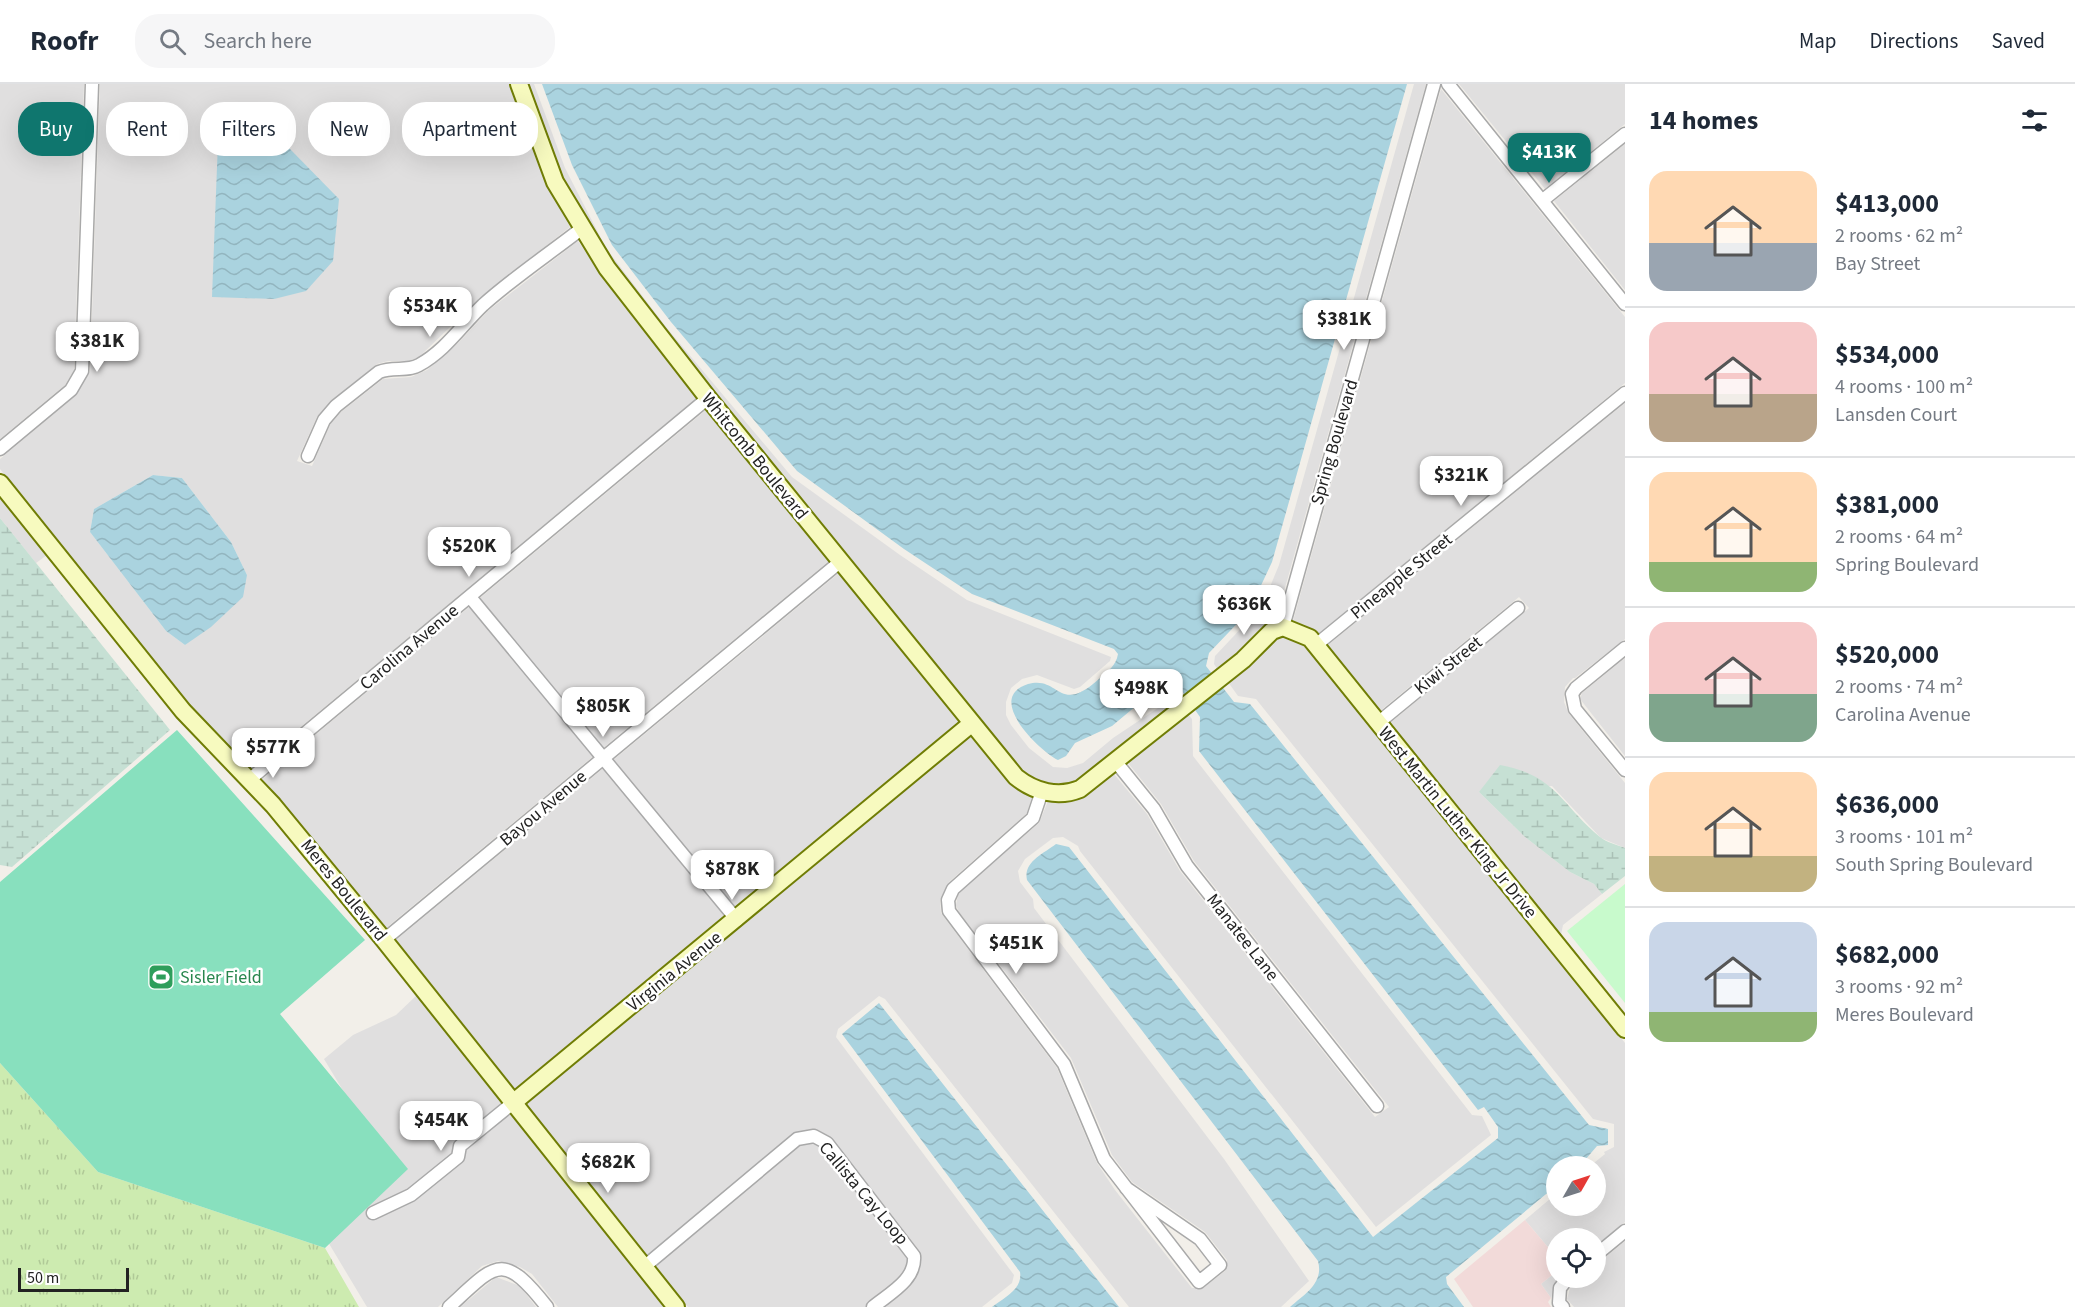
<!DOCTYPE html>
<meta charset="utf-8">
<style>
:root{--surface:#fff;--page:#f6f6f7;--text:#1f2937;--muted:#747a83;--line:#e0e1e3;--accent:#0f766e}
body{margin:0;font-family:"Source Sans 3",sans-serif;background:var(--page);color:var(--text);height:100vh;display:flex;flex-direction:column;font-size:22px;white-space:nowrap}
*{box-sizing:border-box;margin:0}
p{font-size:20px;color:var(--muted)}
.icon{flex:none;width:33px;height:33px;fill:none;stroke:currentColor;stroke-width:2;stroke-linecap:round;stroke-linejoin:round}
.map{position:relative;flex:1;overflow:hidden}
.side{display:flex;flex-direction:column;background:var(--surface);width:450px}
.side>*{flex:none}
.top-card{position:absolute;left:18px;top:18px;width:570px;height:54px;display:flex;gap:12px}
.needle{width:39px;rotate:51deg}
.buttons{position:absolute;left:1546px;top:1072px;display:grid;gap:12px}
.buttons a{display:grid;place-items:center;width:60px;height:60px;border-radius:50%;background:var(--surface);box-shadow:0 6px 24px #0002;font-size:30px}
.scale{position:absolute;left:18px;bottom:15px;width:111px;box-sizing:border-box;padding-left:6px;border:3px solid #222;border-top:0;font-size:16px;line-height:21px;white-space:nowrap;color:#222;-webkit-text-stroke:4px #fff;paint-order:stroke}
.price{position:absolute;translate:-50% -51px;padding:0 14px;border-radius:12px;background:#fff;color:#222;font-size:20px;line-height:39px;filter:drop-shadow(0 2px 3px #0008)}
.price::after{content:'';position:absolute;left:50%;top:36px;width:18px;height:14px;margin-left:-9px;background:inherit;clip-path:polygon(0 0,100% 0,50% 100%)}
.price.on{background:var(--accent);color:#fff}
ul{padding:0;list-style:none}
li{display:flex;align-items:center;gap:18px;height:150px;padding:0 24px}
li+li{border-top:2px solid var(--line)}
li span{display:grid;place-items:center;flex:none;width:168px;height:120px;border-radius:18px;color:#555}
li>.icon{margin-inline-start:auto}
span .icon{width:72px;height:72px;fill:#fffc;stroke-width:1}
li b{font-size:26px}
h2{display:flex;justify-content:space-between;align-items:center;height:72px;padding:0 24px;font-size:26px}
.tag{padding:0 21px;border-radius:24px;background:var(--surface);box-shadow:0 6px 24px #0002;font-size:21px;line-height:54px}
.tag.on{background:var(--accent);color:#fff}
header{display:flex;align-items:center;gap:36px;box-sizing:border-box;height:84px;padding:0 30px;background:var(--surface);border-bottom:2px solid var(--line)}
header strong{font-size:28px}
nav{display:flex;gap:33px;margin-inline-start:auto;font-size:21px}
.search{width:420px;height:54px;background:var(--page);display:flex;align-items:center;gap:15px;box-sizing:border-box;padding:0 21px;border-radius:24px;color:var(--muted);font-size:22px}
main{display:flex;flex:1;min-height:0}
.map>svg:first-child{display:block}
.residential{fill:#e0dfdf;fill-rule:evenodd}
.commercial{fill:#f2dad9}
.grass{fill:url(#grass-tufts)}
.wetland{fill:url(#wetland-marsh)}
.park{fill:#c8facc}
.pitch{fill:#88e0be}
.water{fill:url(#water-waves)}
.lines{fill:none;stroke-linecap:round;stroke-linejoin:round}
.street-casing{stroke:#a9a9a9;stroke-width:15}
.secondary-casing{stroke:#707d05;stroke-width:20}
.street{stroke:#fff;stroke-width:12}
.secondary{stroke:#f7fabf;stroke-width:16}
.labels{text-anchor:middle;stroke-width:5;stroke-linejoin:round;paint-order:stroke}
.street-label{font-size:18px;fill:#222;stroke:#fff}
.leisure-label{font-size:18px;fill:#27864d;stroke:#fff;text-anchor:start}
</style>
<header>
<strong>Roofr</strong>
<div class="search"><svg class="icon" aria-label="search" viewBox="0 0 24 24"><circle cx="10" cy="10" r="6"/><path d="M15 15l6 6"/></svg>Search here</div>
<nav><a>Map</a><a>Directions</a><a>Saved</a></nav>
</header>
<main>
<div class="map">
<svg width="1625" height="1223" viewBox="0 0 1625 1223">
<defs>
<pattern id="grass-tufts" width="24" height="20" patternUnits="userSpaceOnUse" patternTransform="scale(1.5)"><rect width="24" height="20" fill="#cdebb0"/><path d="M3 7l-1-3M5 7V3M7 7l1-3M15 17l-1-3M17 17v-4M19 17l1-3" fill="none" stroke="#b0c997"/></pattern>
<pattern id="wetland-marsh" width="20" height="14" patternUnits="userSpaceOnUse" patternTransform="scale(1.5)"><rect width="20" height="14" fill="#c6e0d4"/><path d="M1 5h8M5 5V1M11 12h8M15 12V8" fill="none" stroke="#aac0b6"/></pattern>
<pattern id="water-waves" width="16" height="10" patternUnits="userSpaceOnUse" patternTransform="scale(1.5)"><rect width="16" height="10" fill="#aad3df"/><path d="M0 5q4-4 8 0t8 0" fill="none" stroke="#92b5bf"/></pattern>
</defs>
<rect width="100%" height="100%" fill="#f2efe9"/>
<g class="residential">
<path d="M0,0H84L74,286L65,301L0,355Z"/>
<path d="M100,0H510L537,78L570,143L479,215L419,273L409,277H388L377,280L332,316L317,333L297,377L312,382L331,339L341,328L383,295L411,293L427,286L459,258L489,226L578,157L623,221L697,314L250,685L189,622L0,385V375L75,312L90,287ZM153,391L182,394L231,458L247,491L185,561L166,547L90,448L94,425Z"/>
<path d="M528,0H534L565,84L606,164L666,243L792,393L900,471L967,516L1111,573L1110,577L1080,603L1074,605L1037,591L1022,595L1011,604L1006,618V631L1011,641L1029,664L1053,683L1067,684L1083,679L1113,654L1176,612L1180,617L1078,698L1069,701L1045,699L1026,690L1017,682L714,309L614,179L563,94Z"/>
<path d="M1414,0H1426L1276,536L1261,546L1245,565L1218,586L1214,580L1215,572L1262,522L1279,481Z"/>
<path d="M1459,0H1625V40L1545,105Z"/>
<path d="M1441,5L1625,233V299L1318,550L1305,541L1293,537Z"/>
<path d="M1625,60V206L1554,117Z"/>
<path d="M1625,319V555L1575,594H1573L1565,603L1564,618L1569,630L1625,699V764L1601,754L1552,702L1479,708L1525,753L1570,788L1594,800L1602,810L1563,841L1561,851L1597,896L1390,639L1529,524L1519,513L1380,627L1328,561Z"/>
<path d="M706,326L829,477L386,844L261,696Z"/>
<path d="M0,413L47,471L36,479L0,434Z"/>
<path d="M839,489L960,640L516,1007L396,856Z"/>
<path d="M1281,551L1304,560L1625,959V1138L1596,1162V1155H1557V1174L1525,1136L1557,1109V1122H1596V1083H1589L1605,1070L1604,1068L1614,1063V1040L1593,1035L1256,615L1238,612L1228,598Z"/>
<path d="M1625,574V672L1580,615L1582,609Z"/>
<path d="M1188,630L1192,635L1193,672L1472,1031L1482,1032L1491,1051L1376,1143L1080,767L1078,762L1063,753L1053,754L1025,775L1018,787L1020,798L1033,815L1034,824L1224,1075L1309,1197L1281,1223H1129L885,915L879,912L838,945L836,953L1014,1191L1012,1199L982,1223H688L525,1019L969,651L1004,694L1032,713L1027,729L949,798L940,816L941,829L1057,984L1097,1079L1115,1106L1192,1204H1203L1225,1187L1227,1176L1205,1148L1132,1098L1112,1071L1071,974L959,828L956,821L958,811L963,805L1039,739L1048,717H1070L1083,712L1114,690L1147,730L1180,787L1375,1033L1389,1023L1194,777L1161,720L1128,679Z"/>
<path d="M417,911L665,1223H558L532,1190L520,1183L498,1177L482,1182L438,1223H367L328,1158L365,1043L324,975L353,951L396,931Z"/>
<path d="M1625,1157V1223H1574L1567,1215L1570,1204L1580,1194H1596V1181Z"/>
<path d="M1557,1187L1558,1194L1551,1214L1541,1200Z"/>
<path d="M496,1193L520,1202L536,1223H460Z"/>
</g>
<path class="commercial" d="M1525,1136L1557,1174V1187L1541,1200L1551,1214L1548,1218L1551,1223H1473L1454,1195Z"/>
<path class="grass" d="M0,979L98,1088L325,1164L359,1223H0Z"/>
<g class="wetland">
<path d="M0,434L170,646L12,783L0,781Z"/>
<path d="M1500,681C1556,691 1561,721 1600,753C1606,758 1617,761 1625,764V792L1602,810L1594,800L1570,788L1525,753L1479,708Z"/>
</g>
<path class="park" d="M1625,800V919L1567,847Z"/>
<path class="pitch" d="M177,646L365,856L280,930L408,1085L325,1164L98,1088L0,979V798Z"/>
<g class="water">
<path d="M542,0H1407L1272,478L1249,527L1209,569L1206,582L1234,618L1250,620L1589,1041L1608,1045V1061L1597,1062L1579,1083H1557V1101L1446,1193L1447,1200L1464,1223H1290C1305,1210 1324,1199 1318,1177L1027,796C1023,778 1043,770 1056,760L1069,763L1373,1153L1498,1054V1043L1484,1023L1478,1026L1199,667L1200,633L1177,600L1161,601L1112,642L1075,659L1066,672L1058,676C1039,666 984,614 1028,600C1060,591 1058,632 1099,595C1108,587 1116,582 1118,570L1114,565L972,510L904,465L797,387L671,238L612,161L572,81Z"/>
<path d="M260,48L290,65L339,115L333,177L306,207L274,215L212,213L218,57Z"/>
<path d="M153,391L182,394L231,458L247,491L243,513L211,543L185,561L166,547L90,448L94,425Z"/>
<path d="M879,919L1119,1223H992C1004,1214 1023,1205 1020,1188L842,950Z"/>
</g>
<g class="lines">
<g class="street-casing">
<g id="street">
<path d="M1448,0L1625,220"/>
<path d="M1543,116L1625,50"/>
<path d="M0,365L71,306L82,287L92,0"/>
<path d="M308,372L324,336L336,322L379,288C393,282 407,288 419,281C445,267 462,241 483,221C513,194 549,170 581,145"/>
<path d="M470,513L737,836"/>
<path d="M1283,543L1434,0"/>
<path d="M1316,561L1625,309"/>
<path d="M1625,564L1576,604L1572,610L1575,625L1625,686"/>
<path d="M1378,639L1518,524"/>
<path d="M1116,678L1154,725L1187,782L1377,1022"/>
<path d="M249,696L708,314"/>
<path d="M1042,707L1033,734L953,805L948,816L949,827L1064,980L1104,1075L1199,1198L1220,1181L1200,1155L1126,1104"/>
<path d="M384,856L841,477"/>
<path d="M373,1129L411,1111L458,1073L460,1062L514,1018"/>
<path d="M1596,1171L1625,1147"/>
<path d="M644,1183L797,1055L814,1052L827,1059L914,1172C916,1196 890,1209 873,1223"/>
<path d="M449,1223C496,1180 502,1166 547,1223"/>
<path d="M1563,1223L1559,1219L1560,1204L1568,1194"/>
</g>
</g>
<g class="secondary-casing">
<g id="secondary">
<path d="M519,0L555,98L607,184L708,314L1016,693C1035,708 1058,714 1080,705L1243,576L1272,547L1283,543L1310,554L1625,945"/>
<path d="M0,399L183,627L273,721L384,856L676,1223"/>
<path d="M514,1018L971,640"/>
</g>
</g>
<use href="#street" class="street"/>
<use href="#secondary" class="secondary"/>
</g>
<defs>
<g id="stadium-square" transform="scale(1.35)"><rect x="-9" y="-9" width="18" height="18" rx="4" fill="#2e9e5b" stroke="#fff"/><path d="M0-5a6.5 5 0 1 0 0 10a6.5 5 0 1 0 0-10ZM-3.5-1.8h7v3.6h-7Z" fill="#fff"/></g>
</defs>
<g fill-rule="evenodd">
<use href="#stadium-square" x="161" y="893"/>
</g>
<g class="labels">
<g class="street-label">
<text transform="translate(1334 358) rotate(-74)" y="6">Spring Boulevard</text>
<text transform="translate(755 372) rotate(51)" y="6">Whitcomb Boulevard</text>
<text transform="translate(1401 492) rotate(-39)" y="6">Pineapple Street</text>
<text transform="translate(409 563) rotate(-40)" y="6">Carolina Avenue</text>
<text transform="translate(1448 581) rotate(-39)" y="6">Kiwi Street</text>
<text transform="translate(543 724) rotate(-40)" y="6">Bayou Avenue</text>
<text transform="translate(1458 738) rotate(51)" y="6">West Martin Luther King Jr Drive</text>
<text transform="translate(344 806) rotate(51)" y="6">Meres Boulevard</text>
<text transform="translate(1243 853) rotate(52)" y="6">Manatee Lane</text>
<text transform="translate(674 887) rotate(-39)" y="6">Virginia Avenue</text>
<text transform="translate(864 1109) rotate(50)" y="6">Callista Cay Loop</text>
</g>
<g class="leisure-label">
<text x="180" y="899">Sisler Field</text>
</g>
</g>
</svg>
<div class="buttons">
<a><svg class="needle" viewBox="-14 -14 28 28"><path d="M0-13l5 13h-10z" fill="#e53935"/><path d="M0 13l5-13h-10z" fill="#747a83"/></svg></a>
<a><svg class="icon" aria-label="locate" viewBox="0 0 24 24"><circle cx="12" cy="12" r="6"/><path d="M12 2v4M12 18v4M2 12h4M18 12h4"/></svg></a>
</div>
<div class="scale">50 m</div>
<b class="price on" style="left:1549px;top:100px">$413K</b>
<b class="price" style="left:430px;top:254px">$534K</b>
<b class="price" style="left:1344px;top:267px">$381K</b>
<b class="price" style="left:97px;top:289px">$381K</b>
<b class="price" style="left:1461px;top:423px">$321K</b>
<b class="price" style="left:469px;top:494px">$520K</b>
<b class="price" style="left:1244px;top:552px">$636K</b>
<b class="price" style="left:1141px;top:636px">$498K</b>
<b class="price" style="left:603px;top:654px">$805K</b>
<b class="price" style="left:273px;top:695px">$577K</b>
<b class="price" style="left:732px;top:817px">$878K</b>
<b class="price" style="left:1016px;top:891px">$451K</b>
<b class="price" style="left:441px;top:1068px">$454K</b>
<b class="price" style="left:608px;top:1110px">$682K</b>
<div class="top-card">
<a class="tag on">Buy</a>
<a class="tag">Rent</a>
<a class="tag">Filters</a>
<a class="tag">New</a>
<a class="tag">Apartment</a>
</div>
</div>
<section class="side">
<h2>14 homes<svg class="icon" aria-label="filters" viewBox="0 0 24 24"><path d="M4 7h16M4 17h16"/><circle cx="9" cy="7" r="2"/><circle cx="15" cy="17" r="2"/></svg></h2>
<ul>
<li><span style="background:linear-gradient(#ffd9b3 60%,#9aa5b1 0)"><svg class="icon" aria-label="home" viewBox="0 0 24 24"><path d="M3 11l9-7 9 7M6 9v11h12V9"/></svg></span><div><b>$413,000</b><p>2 rooms · 62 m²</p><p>Bay Street</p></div></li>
<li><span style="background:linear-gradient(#f6c9c9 60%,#b9a48a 0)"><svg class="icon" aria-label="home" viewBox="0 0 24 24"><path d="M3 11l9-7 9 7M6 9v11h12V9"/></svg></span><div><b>$534,000</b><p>4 rooms · 100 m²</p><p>Lansden Court</p></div></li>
<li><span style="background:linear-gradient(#ffd9b3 75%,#8fb573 0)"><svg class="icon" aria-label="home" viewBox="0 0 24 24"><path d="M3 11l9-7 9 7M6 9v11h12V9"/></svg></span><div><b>$381,000</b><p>2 rooms · 64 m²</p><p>Spring Boulevard</p></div></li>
<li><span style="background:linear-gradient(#f6c9c9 60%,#7fa58c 0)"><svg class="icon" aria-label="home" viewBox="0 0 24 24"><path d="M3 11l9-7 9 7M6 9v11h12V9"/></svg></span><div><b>$520,000</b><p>2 rooms · 74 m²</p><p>Carolina Avenue</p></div></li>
<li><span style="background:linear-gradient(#ffd9b3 70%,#c2b280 0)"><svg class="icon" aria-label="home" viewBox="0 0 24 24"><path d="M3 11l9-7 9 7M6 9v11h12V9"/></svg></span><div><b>$636,000</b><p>3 rooms · 101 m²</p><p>South Spring Boulevard</p></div></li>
<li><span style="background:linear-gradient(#c9d6e8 75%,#8fb573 0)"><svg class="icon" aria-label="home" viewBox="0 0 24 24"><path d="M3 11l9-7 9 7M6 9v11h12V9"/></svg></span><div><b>$682,000</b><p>3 rooms · 92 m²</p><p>Meres Boulevard</p></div></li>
</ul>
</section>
</main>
